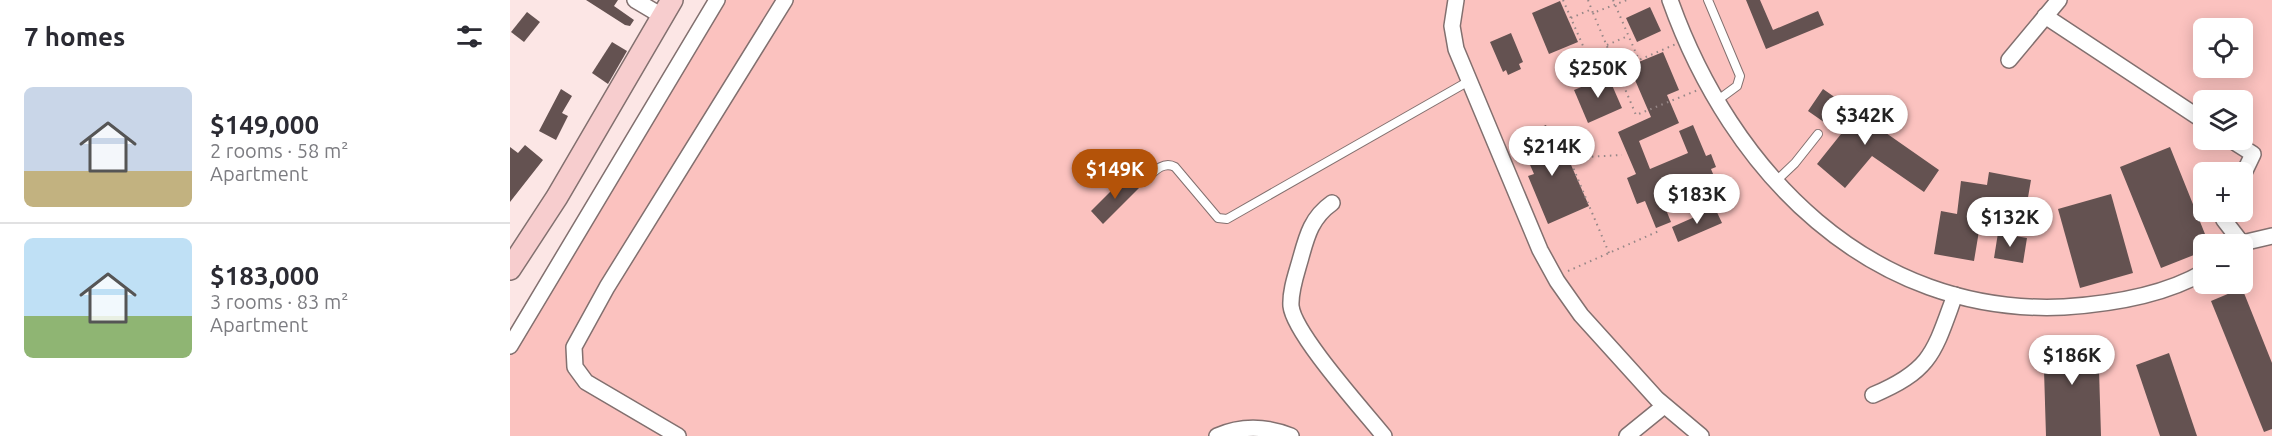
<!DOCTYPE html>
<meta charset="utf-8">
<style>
:root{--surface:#fff;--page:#f2f2f3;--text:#2b2b33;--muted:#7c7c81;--line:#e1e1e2;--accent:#b45309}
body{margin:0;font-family:Ubuntu,sans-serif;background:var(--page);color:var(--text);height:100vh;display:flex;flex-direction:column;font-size:22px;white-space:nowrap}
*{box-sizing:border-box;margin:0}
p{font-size:20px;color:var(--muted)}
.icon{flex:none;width:33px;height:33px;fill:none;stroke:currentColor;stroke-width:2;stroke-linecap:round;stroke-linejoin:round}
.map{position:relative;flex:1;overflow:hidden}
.panel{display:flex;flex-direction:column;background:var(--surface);width:510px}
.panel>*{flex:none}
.tools{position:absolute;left:1683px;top:18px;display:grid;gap:12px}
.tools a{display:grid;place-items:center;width:60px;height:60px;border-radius:9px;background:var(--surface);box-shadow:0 3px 15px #0003;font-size:30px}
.price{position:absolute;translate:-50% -51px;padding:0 14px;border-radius:21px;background:#fff;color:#222;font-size:20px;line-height:39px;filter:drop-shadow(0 2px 3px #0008)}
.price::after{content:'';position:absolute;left:50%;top:36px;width:18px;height:14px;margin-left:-9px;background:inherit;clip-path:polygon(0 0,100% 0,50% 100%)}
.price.selected{background:var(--accent);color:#fff}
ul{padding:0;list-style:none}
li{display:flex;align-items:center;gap:18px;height:150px;padding:0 24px}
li+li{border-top:2px solid var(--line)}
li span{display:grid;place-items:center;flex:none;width:168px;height:120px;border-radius:9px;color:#555}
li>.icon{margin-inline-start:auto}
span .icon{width:72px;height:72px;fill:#fffc;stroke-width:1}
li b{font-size:26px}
h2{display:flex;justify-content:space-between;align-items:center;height:72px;padding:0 24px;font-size:26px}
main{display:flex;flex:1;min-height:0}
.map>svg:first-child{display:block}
.green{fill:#fbc2bf;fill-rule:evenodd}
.building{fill:#645251}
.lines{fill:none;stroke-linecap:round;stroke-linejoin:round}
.lane-casing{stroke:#82706f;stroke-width:10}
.street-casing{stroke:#82706f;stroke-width:18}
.secondary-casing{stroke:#82706f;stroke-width:24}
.path{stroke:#968787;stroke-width:2;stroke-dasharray:1.5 4.5;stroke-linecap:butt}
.lane{stroke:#fff;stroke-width:8}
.street{stroke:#fff;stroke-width:15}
.secondary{stroke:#f7cdce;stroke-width:21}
</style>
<main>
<section class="panel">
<h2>7 homes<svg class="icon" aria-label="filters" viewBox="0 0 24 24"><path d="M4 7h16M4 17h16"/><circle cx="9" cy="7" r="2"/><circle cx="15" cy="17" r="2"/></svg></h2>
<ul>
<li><span style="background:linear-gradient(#c9d6e8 70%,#c2b280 0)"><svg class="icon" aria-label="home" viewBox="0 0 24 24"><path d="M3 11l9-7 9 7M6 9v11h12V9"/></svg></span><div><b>$149,000</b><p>2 rooms · 58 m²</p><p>Apartment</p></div></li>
<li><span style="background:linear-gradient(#bfe0f5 65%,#8fb573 0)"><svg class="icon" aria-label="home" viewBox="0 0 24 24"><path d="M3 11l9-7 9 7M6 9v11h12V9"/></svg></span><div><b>$183,000</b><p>3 rooms · 83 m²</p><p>Apartment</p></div></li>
</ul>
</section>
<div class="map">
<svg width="1762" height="436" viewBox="0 0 1762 436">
<rect width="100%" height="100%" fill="#fce6e5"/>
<path class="green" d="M215,0H1762V436H0V354ZM1694,28H1732V68H1694ZM1694,100H1732V140H1694ZM1694,172H1732V212H1694ZM1694,244H1732V284H1694Z"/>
<g class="building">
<path d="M76,0H108L104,6L124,20L120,26L115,25Z"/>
<path d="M1236,0H1250L1263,30L1308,11L1314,25L1256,49Z"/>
<path d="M1050,1L1068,42L1039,54L1022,13Z"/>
<path d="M1140,7L1151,31L1127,42L1116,18Z"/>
<path d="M17,12L30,22L14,42L1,32Z"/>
<path d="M1001,33L1013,62L1009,64L1011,69L998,75L996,70L993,72L980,42Z"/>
<path d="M102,42L117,51L98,84L82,73Z"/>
<path d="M1153,52L1169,90L1157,95L1169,123L1129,141L1140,169L1178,153L1169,131L1183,125L1196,156L1201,154L1206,167L1201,169L1213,198L1198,204L1190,185L1152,200L1161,222L1146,228L1135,201L1127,204L1117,178L1126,174L1108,132L1141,117L1119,66Z"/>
<path d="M1098,76L1112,108L1078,123L1064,90Z"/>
<path d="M51,89L62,96L52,113L58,116L46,140L29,131Z"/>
<path d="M1313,89L1429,170L1414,192L1362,156L1335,188L1307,164L1331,134L1298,111Z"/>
<path d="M1036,125L1051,161L1058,158L1079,206L1038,224L1018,176L1024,174L1008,137Z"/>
<path d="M15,145L33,160L0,202V147L8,153Z"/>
<path d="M1660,147L1699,244H1694V251L1651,268L1610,167Z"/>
<path d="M1479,172L1521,180L1516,209L1474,201L1464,261L1424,254L1431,211L1447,214L1451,181L1477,185Z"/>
<path d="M617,175L629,188L593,224L581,211Z"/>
<path d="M1601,194L1623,273L1570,288L1548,209Z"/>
<path d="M1205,208L1212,223L1168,242L1162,227Z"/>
<path d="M1488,233L1517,238L1513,263L1484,258Z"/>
<path d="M1732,288L1762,363V429L1754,432L1701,301Z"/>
<path d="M1588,336L1591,436H1536L1533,337Z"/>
<path d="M1659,353L1687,436H1650L1626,365Z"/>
</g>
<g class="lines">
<g class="lane-casing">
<g id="lane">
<path d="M1198,0L1230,76L1227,86L1208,100"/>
<path d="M633,182C642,174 652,160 665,167L708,218L717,219L959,81"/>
<path d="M1265,182L1285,163L1308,134"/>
</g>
</g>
<g class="street-casing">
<g id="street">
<path d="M125,0L152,16"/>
<path d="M946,0L942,26L946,49L1030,250L1047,281L1071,315L1147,399L1191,436"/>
<path d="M1160,0C1221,172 1360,316 1554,307C1600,304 1653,296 1694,272"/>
<path d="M1535,16L1694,121"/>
<path d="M1499,60L1549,0"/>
<path d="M1721,140L1743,154L1732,177"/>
<path d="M822,203C802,217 797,235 791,257C787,272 780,290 781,306C784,334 854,411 874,436"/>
<path d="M1718,212L1714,220L1731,242"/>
<path d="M1728,244L1762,236"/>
<path d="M0,346L207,0"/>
<path d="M1363,395C1422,370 1424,352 1445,295"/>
<path d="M168,436L76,382L65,367L64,347L97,287L275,0"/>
<path d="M707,436C732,425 756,426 781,436"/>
<path d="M1117,436L1154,406"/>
</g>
</g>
<g class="secondary-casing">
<path id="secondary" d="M0,269L47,197L162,0"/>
</g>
<g class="path">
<path d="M1053,0L1087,78L1166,44"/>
<path d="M1078,0L1083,13L1117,0"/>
<path d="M1103,0L1129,60"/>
<path d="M1083,13L1126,115L1188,90"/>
<path d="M1061,18L1082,9"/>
<path d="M1097,45L1118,36"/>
<path d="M1099,253L1059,158L1112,155"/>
<path d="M1058,271L1149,231"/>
</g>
<use href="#lane" class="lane"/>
<use href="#street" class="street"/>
<use href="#secondary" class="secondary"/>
</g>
</svg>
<div class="tools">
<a><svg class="icon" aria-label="locate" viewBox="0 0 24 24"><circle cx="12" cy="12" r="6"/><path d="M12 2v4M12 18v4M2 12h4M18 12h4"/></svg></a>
<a><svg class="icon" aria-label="layers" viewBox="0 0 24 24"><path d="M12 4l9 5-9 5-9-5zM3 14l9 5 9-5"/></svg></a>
<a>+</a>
<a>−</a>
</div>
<b class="price" style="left:1088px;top:99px">$250K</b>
<b class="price" style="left:1355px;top:146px">$342K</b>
<b class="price" style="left:1042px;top:177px">$214K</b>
<b class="price selected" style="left:605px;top:200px">$149K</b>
<b class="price" style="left:1187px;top:225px">$183K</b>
<b class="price" style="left:1500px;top:248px">$132K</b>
<b class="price" style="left:1562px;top:386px">$186K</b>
</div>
</main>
